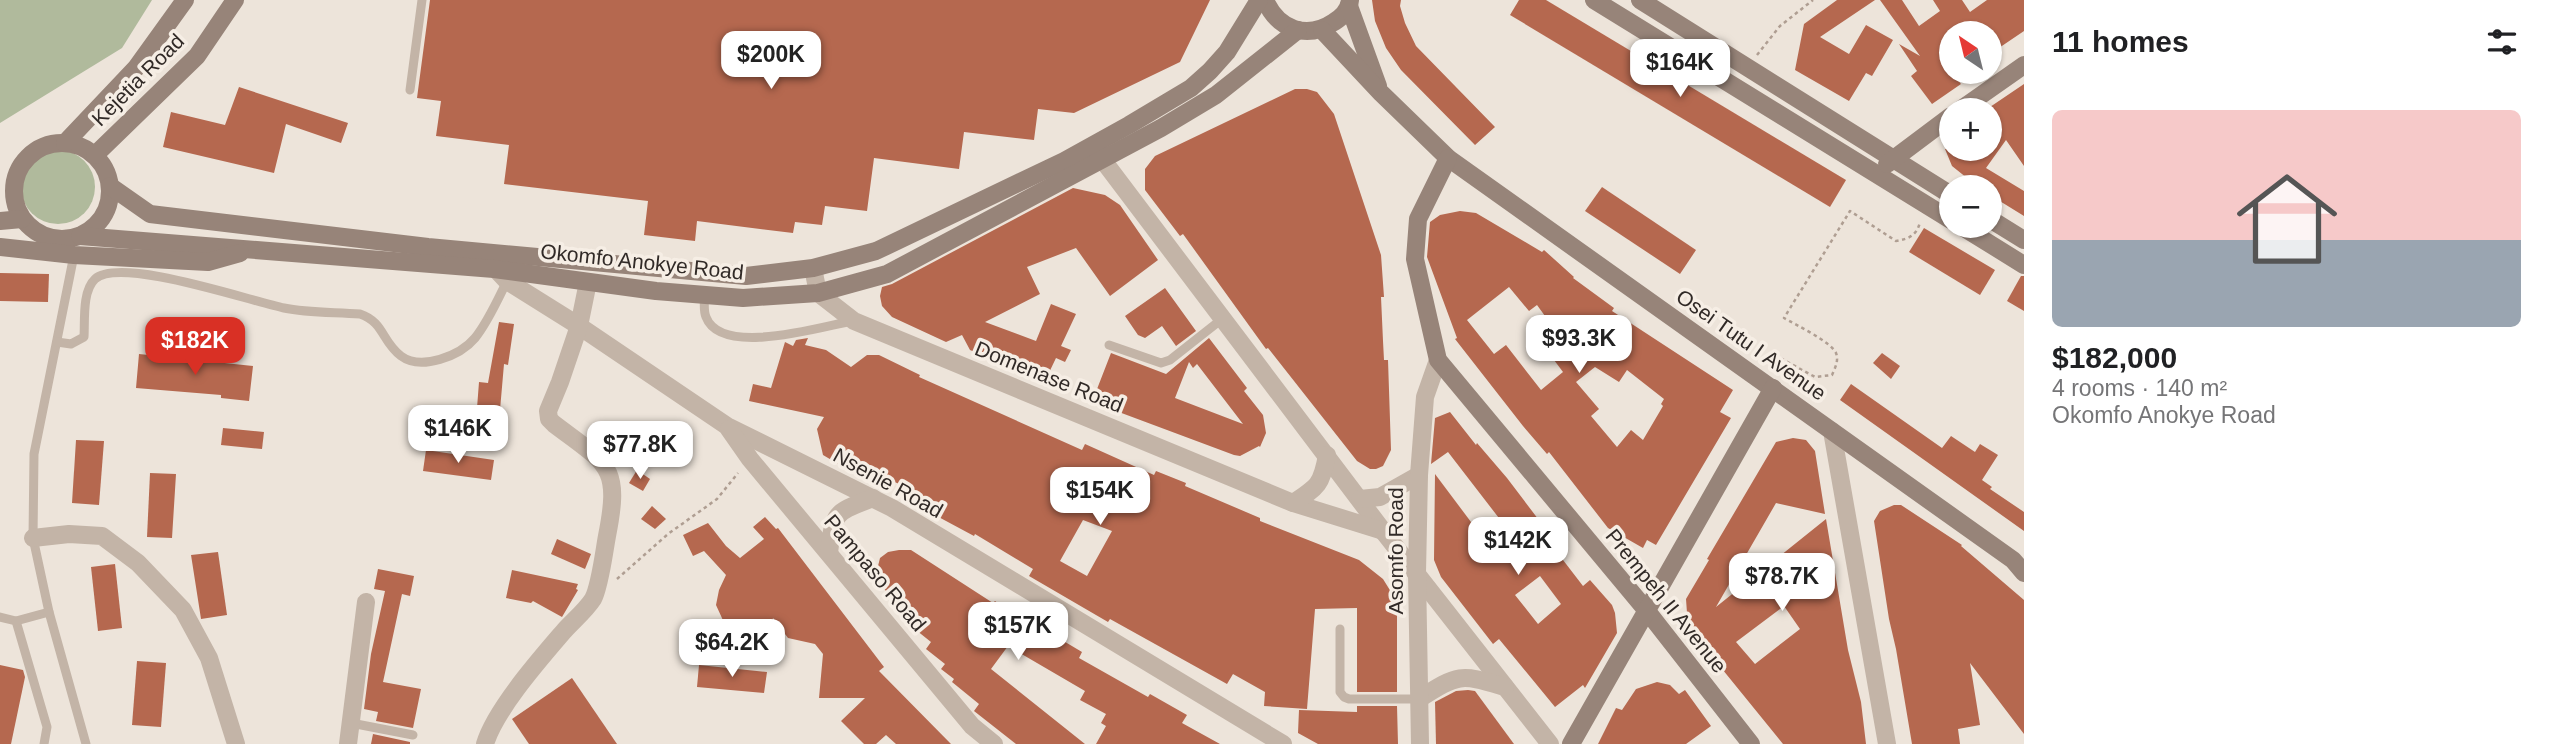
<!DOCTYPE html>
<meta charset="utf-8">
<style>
:root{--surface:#fff;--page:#f2f2f2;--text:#202124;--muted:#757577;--line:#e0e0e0;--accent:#d93025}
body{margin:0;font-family:Arial,sans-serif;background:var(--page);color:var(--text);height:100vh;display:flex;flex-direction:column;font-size:26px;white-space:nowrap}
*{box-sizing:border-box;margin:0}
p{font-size:23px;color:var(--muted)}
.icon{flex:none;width:38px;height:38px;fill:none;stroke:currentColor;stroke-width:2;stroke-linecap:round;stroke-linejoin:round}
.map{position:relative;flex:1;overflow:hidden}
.side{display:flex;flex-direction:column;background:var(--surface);width:525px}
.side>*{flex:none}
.needle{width:46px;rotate:325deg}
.buttons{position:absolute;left:1939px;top:21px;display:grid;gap:14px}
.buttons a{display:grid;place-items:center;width:63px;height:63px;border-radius:50%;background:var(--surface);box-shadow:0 2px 5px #0004;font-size:35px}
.price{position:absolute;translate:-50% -60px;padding:0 16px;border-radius:14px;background:#fff;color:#222;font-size:23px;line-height:46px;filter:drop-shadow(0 2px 4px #0008)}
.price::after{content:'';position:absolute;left:50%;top:42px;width:21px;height:16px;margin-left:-10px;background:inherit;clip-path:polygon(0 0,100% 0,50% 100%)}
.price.on{background:var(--accent);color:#fff}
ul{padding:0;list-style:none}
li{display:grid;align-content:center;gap:14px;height:371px;padding:0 28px}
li+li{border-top:2px solid var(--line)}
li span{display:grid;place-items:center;height:217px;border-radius:10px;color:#555}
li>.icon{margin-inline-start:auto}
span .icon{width:126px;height:126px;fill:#fffc;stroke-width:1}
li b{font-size:30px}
h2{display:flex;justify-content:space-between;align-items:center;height:84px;padding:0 28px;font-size:30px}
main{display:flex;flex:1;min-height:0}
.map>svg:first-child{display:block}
.green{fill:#b0ba9c}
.building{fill:#b5684f;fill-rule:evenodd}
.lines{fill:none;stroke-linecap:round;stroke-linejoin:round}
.path{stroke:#af9e92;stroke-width:2.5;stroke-dasharray:3.5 3.5;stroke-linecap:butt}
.lane{stroke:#c3b4a7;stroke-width:9}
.street{stroke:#c3b4a7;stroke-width:18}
.secondary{stroke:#978479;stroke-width:18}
.labels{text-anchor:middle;stroke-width:7;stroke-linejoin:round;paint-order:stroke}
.street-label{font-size:21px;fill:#312a27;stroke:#f6eee5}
</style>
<main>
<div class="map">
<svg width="2024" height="744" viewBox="0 0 2024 744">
<rect width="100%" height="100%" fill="#ede4da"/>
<g class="green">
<path d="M0,0H152L122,48L0,123Z"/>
<circle cx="58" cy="187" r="37"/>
</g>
<g class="building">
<path d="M430,0H1210L1180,62L1074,113L1038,109L1034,140L964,132L959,169L874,158L867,211L825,206L822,225L795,222L793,233L697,221L695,241L644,235L648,201L504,184L509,145L436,136L441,101L417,98Z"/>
<path d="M1372,0H1401L1400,6L1405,23L1416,46L1495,127L1475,145L1401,70L1386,48L1375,21Z"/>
<path d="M1519,0H1546L1846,180L1830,207L1510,15Z"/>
<path d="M1837,0H1875L1820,37L1849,54L1866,25L1893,40L1872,76L1866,73L1849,101L1795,70L1804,24Z"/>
<path d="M1880,0H1902L1919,26L1940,11L1933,0H1962L1970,12L1987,0H2024V31L1990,54V33H1951V72L1961,84L1932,104L1911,76L1917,71L1899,44L1920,56Z"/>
<path d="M2024,84V166L2006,140L1986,168L2024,191V216L1990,195V187H1978L1966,180L1967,178L1952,166L1945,149H1990V107Z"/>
<path d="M239,87L348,123L341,143L286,124L274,173L163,147L171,112L225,125Z"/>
<path d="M1295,89H1307L1317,92L1334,114L1381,255L1384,297H1381L1383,341L1384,360H1388L1391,450L1383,466L1376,469H1370L1357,461L1268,348L1266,349L1183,234L1180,236L1145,190V169L1155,156Z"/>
<path d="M1602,187L1696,250L1680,274L1585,211Z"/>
<path d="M1073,188L1105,195L1120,205L1158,260L1110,296L1076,248L1027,267L1040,294L985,322L1036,341L1051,304L1076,314L1061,346L1071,350L1065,362L1056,358L1045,381L970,350L962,335L946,342L892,317L882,306L880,296L882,287L892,284Z"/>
<path d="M1460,211L1476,213L1542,252L1544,250L1574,277L1573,278L1614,308L1612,311L1733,390L1720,412L1731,418L1656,545L1647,540L1643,548L1608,528L1549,452L1547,454L1523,426L1455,339L1457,338L1427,257L1430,222L1440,215ZM1509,287L1529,311L1537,305L1566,345L1551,356L1563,372L1541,390L1506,345L1494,354L1467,320ZM1595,367L1619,382L1627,370L1664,399L1661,404L1663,406L1643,440L1631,430L1617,447L1591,416L1599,409L1576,382Z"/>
<path d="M1924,228L1995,270L1980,295L1909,252Z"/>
<path d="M0,273L49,274L48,302L0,301Z"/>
<path d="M2021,276H2024V311L2007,301Z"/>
<path d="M1165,288L1196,331L1176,346L1162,326L1145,338L1138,335L1125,316Z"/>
<path d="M499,322L514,324L508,365L504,364L500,410L477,408L479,382L488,383Z"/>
<path d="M808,338L805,345L826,350L851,367L867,355H879L920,375L919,377L1082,450L1085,444L1154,475L1156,471L1186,483L1185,486L1260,518V521L1359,560L1383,579L1401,608H1397V692H1357V608L1315,609L1307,709L1264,706L1265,692L1233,674L1227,684L1110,619L1108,622L1029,576L1033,569L975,534L974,536L933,514L938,503L868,469L862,478L823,455L817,429L824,417L749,401L753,384L771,388L785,342L793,346L796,340ZM1083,520L1112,531L1087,576L1060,561Z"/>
<path d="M1209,338L1247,388L1244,391L1263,415L1266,433L1260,447L1259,446L1240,456L1234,455L1092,402L1111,353L1166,374ZM1189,362L1193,368L1197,364L1243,424L1175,398Z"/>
<path d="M1882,353L1900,366L1891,379L1873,363Z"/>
<path d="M139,354L253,366L249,401L221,398V395L136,388Z"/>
<path d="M1851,384L1942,448L1951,436L1975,452L1980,444L1998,455L1982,480L1992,487L1990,489L2024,512V531L1840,400Z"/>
<path d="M1450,412L1476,445L1477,443L1507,478L1557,544L1553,547L1583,586L1590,580L1612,605L1615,613L1617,633L1585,688L1583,685L1555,707L1499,639L1493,644L1441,577L1434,560L1435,474L1492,550L1512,535L1448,452L1431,464L1435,418ZM1540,576L1561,604L1538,624L1515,595Z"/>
<path d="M223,428L264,432L262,449L221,445Z"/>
<path d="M1793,438L1806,440L1815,451L1825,514L1776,503L1716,607L1826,519L1848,650L1861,702L1866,744H1783L1688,627L1686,599L1709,560L1707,559L1776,442ZM1784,606L1800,629L1755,664L1736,642Z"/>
<path d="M76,440L104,441L99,505L72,503Z"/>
<path d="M426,450L494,460L491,480L423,471Z"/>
<path d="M637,470L650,479L643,491L629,483Z"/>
<path d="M150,473L176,474L172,538L147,537Z"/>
<path d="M1894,505H1901L1962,545L1961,546L2024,600V734L1970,663L1980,725L1958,729L1960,744H1912L1896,649L1889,619L1874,521L1880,511Z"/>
<path d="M652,506L666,519L655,529L641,519Z"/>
<path d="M765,517L776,529L778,528L884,667L879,671L951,744H896L886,735L876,744H864L841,721L865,698H819L823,654L815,644L788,638L773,618L767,646L732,640L716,605L719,590L726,575L704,551L693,556L683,535L708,523L726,546L740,558L764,539L753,527Z"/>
<path d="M557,539L591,554L585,569L551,554Z"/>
<path d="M899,550H911L993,603L995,601L1037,632L1040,627L1082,652L1079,658L1148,697L1150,694L1187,715L1182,723L1220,744H1096L1106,726L1101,723L1106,714L1080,700L1085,691L1008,646L991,669L1085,744H1016L974,711L979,704L952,682L954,679L941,669L945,664L926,649L931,642L916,630L879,582L877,570L880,558L888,552Z"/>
<path d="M218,552L227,615L201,619L191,555Z"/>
<path d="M115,564L122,628L98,631L91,567Z"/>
<path d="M378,569L414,576L410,596L402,594L383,682L421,689L413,728L376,721L378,712L364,709L371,654L385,591L374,589Z"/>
<path d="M512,570L578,584L576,589L578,590L562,617L533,601L531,603L506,598Z"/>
<path d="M137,661L166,663L161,727L132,725Z"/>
<path d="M0,665L23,670L25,677L11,744H0Z"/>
<path d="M699,665L767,672L764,693L697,687Z"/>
<path d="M572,678L617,744H529L512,719Z"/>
<path d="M1657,682L1670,685L1679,694L1685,690L1711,726L1686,744H1598L1616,708L1622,710L1636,689Z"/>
<path d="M1468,690L1475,691L1514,744H1436L1435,702L1456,691Z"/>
<path d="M1357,706H1397L1398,744H1318L1298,733L1299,710L1357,712Z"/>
<path d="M373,734L410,742V744H371Z"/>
</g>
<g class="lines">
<g class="path">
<path d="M1757,55L1780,26L1813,0"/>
<path d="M1765,361L1771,353L1815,377L1832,375C1835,368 1839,361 1836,353C1830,341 1796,325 1784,318L1850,211L1896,241C1909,239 1917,235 1920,222"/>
<path d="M617,579L668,534L717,499L738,473"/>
</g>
<g class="lane">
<path d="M410,90L422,0"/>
<path d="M74,255L34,454L33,538L49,612L86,744"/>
<path d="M704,294C705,301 703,311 706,317C721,357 820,327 852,321"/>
<path d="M57,342L71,344L84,337C85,321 82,291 95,279C120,256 250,301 284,308C308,313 335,312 360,314C384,322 382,342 401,356C421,371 460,356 475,338C488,322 498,299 507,281"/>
<path d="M1109,345L1161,363L1170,360L1222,319"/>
<path d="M0,617L16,621L47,727L44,744"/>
<path d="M16,621L49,612"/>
<path d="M1340,629V692L1344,697L1349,699H1419"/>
<path d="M351,723L413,735"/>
</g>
<g class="street">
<path d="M1102,159L1383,531L1550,744"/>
<path d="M491,264L507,281L579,326L727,426L892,508L1283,744"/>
<path d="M813,268L818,293L854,321L1293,503L1383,531"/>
<path d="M729,429L750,459L972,726L994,744"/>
<path d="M1832,431L1887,744"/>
<path d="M1360,499L1380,497L1419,475"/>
<path d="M1293,503C1318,487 1322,484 1327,455"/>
<path d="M33,538L69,534L102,536L138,563L183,610L209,658L236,744"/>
<path d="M829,553C834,511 834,513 873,498"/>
<path d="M1419,699C1460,673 1460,674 1505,687"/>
<path d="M348,744L366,602"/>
<path d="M485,744C495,710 540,659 564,631C573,621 586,610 593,599C600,586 604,552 607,536C621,465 608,465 554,424L549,419L548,411L560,382L579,326L588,282"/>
<path d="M1420,744L1417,573L1419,475L1425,397L1438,360"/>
</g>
<g class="secondary">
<path d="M1265,0C1278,30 1307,40 1334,22C1342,17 1349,10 1350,0"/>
<path d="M1594,0L1951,220"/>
<path d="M1640,0L1951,195"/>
<path d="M1349,6L1378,86"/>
<path d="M1322,30L1381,93L1448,158L2013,560L2024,573"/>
<path d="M1960,110L2024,65"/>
<circle cx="62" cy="191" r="48"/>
<path d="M65,143L136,68L185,0"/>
<path d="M95,155L197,56L235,0"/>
<path d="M1448,158L1418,219L1415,259L1438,360L1647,611L1751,744"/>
<path d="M1887,164L1951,116"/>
<path d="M110,186L150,214L428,247L746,276L813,268L876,251L1064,161L1129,125L1191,88L1210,71L1227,52L1259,0"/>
<path d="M1990,219L2024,240"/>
<path d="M0,221L22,219"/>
<path d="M1961,226L2024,265"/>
<path d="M80,236L494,269L656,291L743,298L818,293L887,274L1161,128L1216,95L1298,30"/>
<path d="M0,247L74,255L208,262L240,253"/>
<path d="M1571,744L1773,388"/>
</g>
</g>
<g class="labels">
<g class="street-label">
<text transform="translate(138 80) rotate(-45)" y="7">Kejetia Road</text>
<text transform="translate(642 262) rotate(6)" y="7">Okomfo Anokye Road</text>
<text transform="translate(1751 345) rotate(35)" y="7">Osei Tutu I Avenue</text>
<text transform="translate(1049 377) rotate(22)" y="7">Domenase Road</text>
<text transform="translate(888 483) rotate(29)" y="7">Nsenie Road</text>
<text transform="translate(1396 551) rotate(-90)" y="7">Asomfo Road</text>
<text transform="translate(875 573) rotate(50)" y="7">Pampaso Road</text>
<text transform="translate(1666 601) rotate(51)" y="7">Prempeh II Avenue</text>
</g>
</g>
</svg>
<div class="buttons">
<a><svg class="needle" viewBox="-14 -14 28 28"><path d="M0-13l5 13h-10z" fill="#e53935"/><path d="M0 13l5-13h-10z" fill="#757577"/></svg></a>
<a>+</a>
<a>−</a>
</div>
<b class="price" style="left:771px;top:91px">$200K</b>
<b class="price" style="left:1680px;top:99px">$164K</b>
<b class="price" style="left:1579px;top:375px">$93.3K</b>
<b class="price on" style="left:195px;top:377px">$182K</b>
<b class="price" style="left:458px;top:465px">$146K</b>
<b class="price" style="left:640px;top:481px">$77.8K</b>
<b class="price" style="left:1100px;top:527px">$154K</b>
<b class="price" style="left:1518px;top:577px">$142K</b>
<b class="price" style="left:1782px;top:613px">$78.7K</b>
<b class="price" style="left:1018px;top:662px">$157K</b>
<b class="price" style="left:732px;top:679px">$64.2K</b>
</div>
<section class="side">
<h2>11 homes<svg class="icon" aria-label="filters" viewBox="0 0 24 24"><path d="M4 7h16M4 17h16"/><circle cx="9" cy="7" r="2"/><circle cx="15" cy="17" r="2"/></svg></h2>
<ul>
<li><span style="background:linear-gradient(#f6c9c9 60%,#9aa5b1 0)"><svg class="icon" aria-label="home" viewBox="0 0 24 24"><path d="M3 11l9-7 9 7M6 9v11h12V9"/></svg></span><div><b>$182,000</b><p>4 rooms · 140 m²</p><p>Okomfo Anokye Road</p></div></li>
</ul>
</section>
</main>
